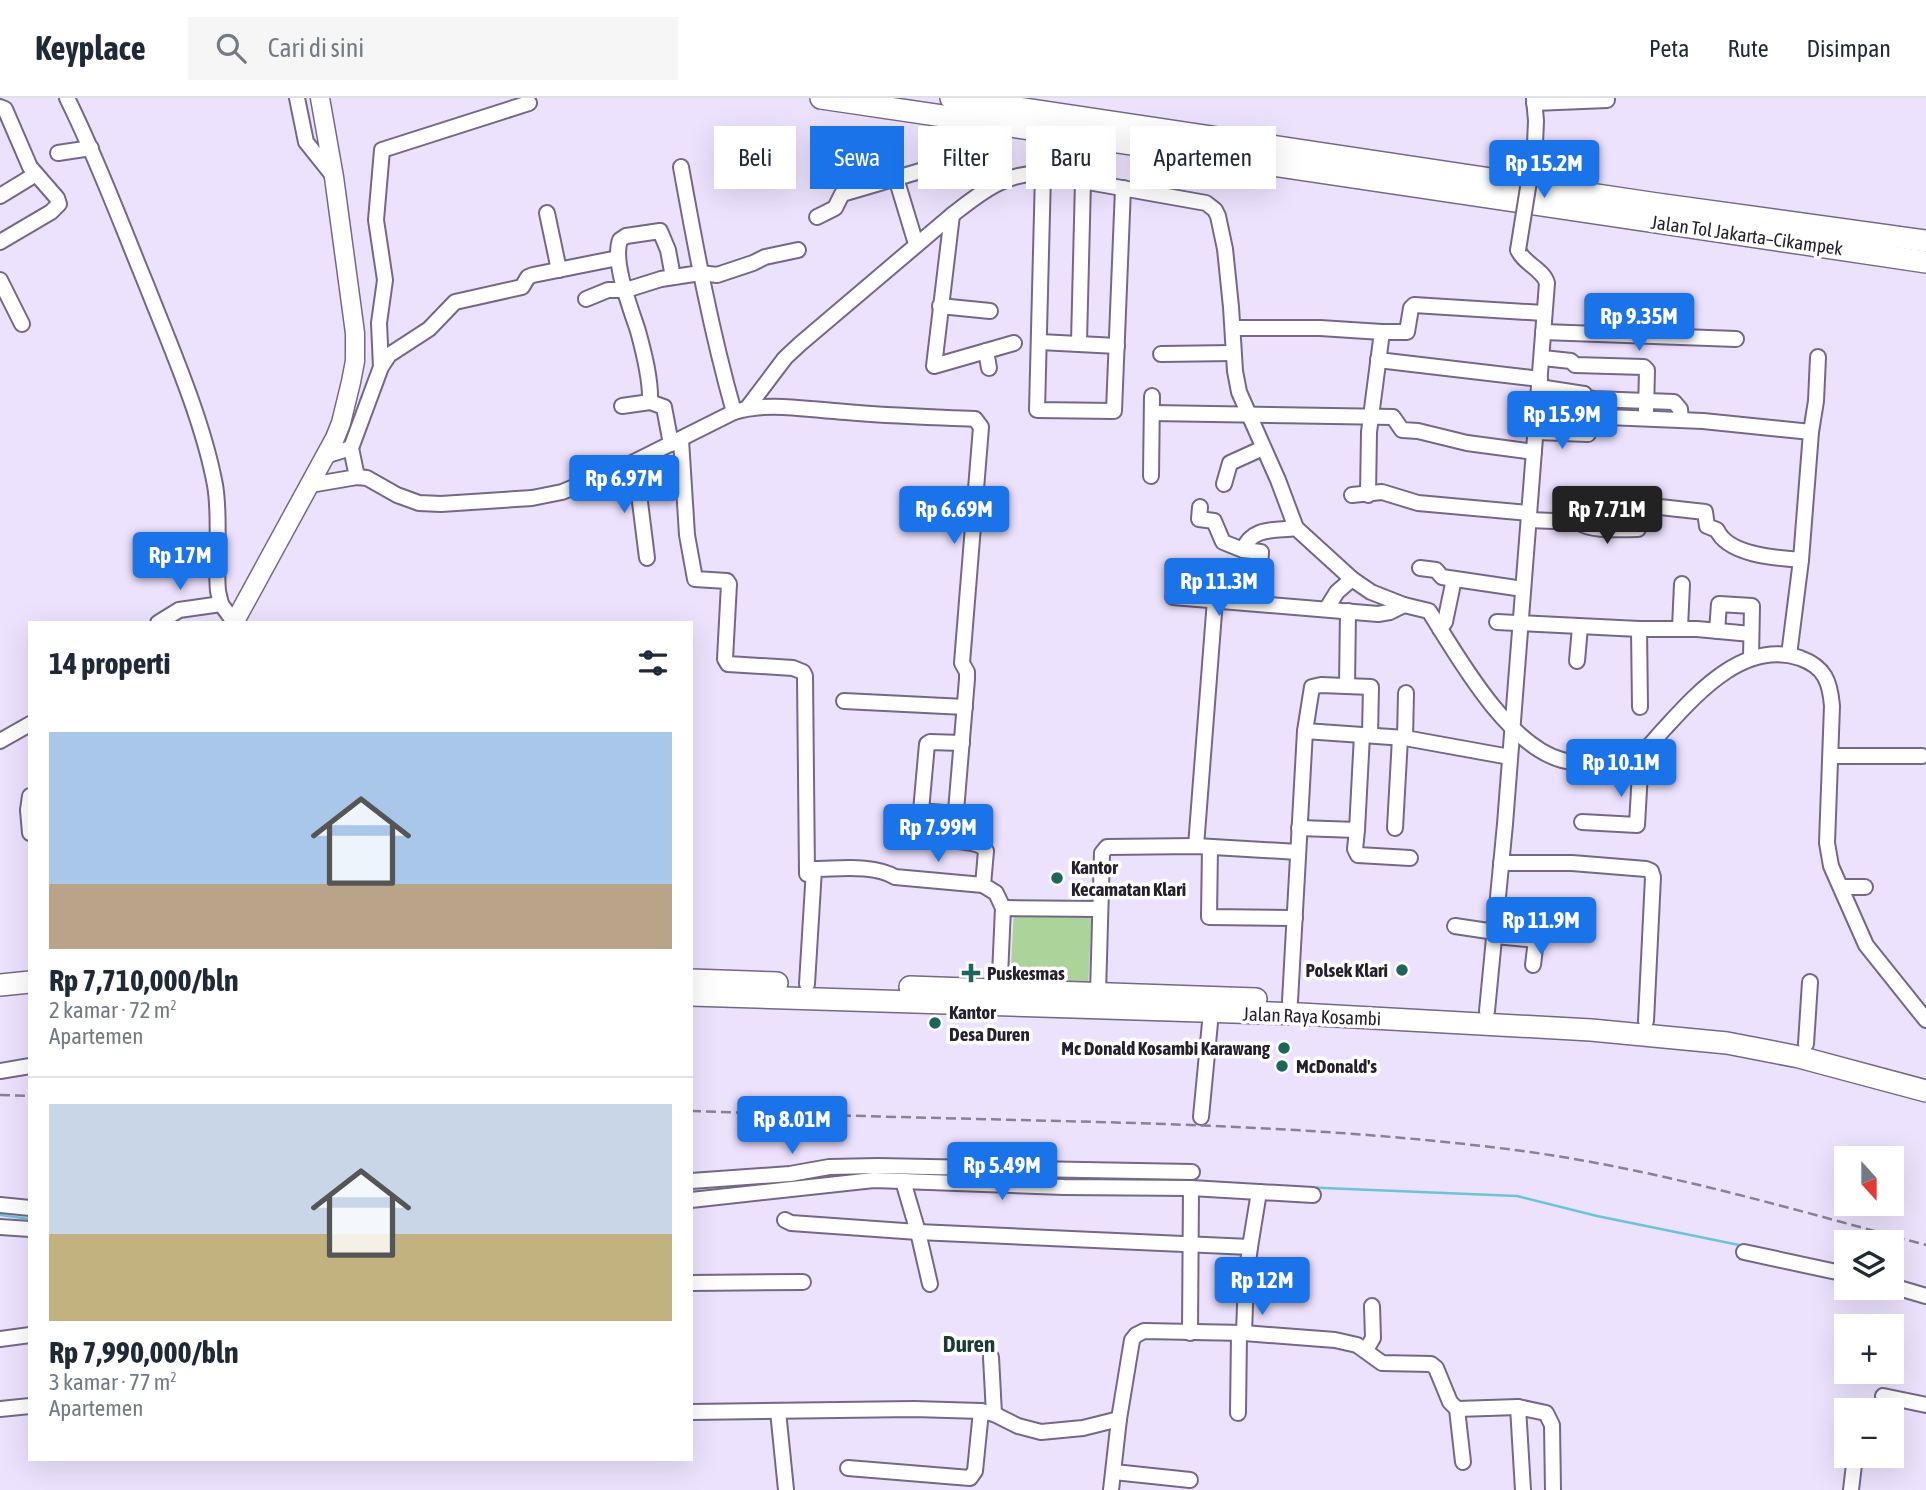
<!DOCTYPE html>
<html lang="id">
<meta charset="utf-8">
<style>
:root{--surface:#fff;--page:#f6f6f7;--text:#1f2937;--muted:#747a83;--line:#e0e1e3;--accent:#1a73e8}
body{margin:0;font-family:"Asap Condensed",sans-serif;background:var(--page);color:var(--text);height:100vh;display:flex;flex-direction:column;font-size:26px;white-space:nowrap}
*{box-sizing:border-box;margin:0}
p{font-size:23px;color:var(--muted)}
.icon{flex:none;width:38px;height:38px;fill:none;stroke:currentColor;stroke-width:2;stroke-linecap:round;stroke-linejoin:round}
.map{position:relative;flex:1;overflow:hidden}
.side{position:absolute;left:28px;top:523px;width:665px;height:840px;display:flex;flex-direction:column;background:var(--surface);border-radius:0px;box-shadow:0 7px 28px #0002}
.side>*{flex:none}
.banner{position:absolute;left:714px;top:28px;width:665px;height:63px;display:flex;gap:14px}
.needle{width:46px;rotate:159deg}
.buttons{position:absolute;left:1834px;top:1048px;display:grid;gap:14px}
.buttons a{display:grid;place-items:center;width:70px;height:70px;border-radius:0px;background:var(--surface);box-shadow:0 7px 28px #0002;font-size:35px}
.price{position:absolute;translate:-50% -60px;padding:0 16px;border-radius:7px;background:var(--accent);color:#fff;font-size:23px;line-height:46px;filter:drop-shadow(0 2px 4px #0008)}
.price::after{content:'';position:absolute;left:50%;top:42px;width:21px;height:16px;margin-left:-10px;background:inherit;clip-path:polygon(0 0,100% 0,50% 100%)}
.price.on{background:#222;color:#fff}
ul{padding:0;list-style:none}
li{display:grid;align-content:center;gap:14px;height:371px;padding:0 21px}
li+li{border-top:2px solid var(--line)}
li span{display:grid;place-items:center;height:217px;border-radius:0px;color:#555}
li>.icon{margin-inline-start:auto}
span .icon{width:126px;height:126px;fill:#fffc;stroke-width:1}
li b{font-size:30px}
h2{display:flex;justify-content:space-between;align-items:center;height:84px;padding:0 21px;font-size:30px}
.pill{padding:0 24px;border-radius:0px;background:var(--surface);box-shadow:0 7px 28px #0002;font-size:24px;line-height:63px}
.pill.on{background:var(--accent);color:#fff}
header{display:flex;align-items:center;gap:42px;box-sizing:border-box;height:98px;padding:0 35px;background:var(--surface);border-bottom:2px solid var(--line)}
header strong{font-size:33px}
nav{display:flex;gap:38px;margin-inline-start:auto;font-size:24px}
.search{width:490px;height:63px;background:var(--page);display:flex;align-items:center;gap:18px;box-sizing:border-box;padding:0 24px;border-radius:0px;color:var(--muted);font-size:26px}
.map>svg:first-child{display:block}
.green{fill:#acd399}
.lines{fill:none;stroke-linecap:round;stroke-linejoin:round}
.stream{stroke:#6bc3da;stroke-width:2.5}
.minor-casing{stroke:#756886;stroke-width:18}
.major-casing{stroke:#756886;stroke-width:21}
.highway-casing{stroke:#756886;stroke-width:24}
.minor{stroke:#fff;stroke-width:14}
.major{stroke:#fff;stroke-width:18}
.highway{stroke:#fff;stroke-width:21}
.rail{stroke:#898195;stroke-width:2.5;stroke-dasharray:10 5;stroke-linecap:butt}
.minor-bridge-casing{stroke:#756886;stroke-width:18;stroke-linecap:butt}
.minor-bridge{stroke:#fff;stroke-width:14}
.poi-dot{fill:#1e665d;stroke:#fff;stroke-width:2.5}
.labels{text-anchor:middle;stroke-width:7;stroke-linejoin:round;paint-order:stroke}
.street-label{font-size:19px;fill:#25202c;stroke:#fff}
.poi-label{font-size:19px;font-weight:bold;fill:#25202c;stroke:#fff;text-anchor:start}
.quarter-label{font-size:23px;font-weight:bold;fill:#1a3b36;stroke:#fff}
</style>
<header>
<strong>Keyplace</strong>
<div class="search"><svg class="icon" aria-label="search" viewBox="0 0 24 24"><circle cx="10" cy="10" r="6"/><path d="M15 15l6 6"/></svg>Cari di sini</div>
<nav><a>Peta</a><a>Rute</a><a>Disimpan</a></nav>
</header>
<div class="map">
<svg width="1926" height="1392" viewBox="0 0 1926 1392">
<rect width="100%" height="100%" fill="#ede2fe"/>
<path class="green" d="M1014,811L1092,815L1088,890L1010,885Z"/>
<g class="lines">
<g class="stream">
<path d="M916,1077H959"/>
<path d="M1063,1078L1119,1082"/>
<path d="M790,1083L836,1079"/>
<path d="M1276,1088L1517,1098L1597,1118L1744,1148"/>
<path d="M0,1117L30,1121"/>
<path d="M1829,1165L1846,1169"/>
</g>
<g class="minor-casing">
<g id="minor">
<path d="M67,0C97,60 120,123 146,186C170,247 203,322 215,387C221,422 215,458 218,493L221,506L234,524"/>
<path d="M297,0L306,44L334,79"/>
<path d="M1534,0L1536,23L1535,46"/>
<path d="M1534,5L1607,2"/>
<path d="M0,9L5,11L30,69L57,100L59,106L51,114L0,144"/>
<path d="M58,55L91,50"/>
<path d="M681,69C696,152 711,233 734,314"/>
<path d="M1043,76L1037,312L1114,313L1123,90"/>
<path d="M896,80L916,146"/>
<path d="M0,98L36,76"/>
<path d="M547,115L559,172"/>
<path d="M952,117L934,268L1014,245"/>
<path d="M817,119L835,110L842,96L934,69"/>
<path d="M0,182L22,226"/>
<path d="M586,201L608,192H626L661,181L687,177L701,175L717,177L753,165L765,159L798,152"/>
<path d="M940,208L990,213"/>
<path d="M1233,230H1320L1382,234L1369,334L1368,397"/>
<path d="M1382,234H1407L1411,210L1414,207L1544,215"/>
<path d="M1543,234L1736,241"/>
<path d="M1040,244L1117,248"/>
<path d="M1079,244L1083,83"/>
<path d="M986,253L989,270"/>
<path d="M1161,256L1233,255"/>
<path d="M1543,260L1571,263L1575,267L1644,269L1647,272L1646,313"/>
<path d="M1378,262L1540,281"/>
<path d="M381,269L379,225L385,182L376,122L382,52L529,5"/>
<path d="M1539,289L1584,296L1585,299L1594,301L1674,304L1680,311L1681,322"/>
<path d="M1584,296L1583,318L1703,323L1811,334"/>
<path d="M650,304C651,282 644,255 638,233C631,211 612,164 620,142L626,138L660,133L668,152L673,179"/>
<path d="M622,308L650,304L664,309L671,346"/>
<path d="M748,309L785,260L800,246L952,117C979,96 1006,73 1043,76L1206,105L1215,112L1218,118L1225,151L1231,209L1235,273L1239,294L1278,382L1296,430L1352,481L1371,494L1404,507L1429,513C1458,559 1507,647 1562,662C1580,667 1624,667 1640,656C1649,650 1658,637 1666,629C1699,593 1745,542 1800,560C1825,569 1830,584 1832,608L1827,745L1831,768L1866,847L1926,922"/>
<path d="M1152,315L1393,319L1402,332L1418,333L1467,345L1534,354"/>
<path d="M1537,334L1588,336"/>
<path d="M681,342L687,437L695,481L727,483L729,486L725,561L728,566L793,570L803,574L805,578L807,776"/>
<path d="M351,350L357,379"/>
<path d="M325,358L351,350L381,269L389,257L429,231L455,204L522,189L528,179L533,177L618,160"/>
<path d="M630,366L639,396L647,460"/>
<path d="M1151,378L1152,298"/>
<path d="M1224,386L1230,365L1263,350"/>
<path d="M310,387L357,379L367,380L397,397L419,405L441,406L532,400L562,394L630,366L734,314C769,303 809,312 846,314C889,318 932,319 975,321L981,329L962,565L967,574V581L954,737L958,743C968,745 981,744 986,753L983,787L996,795L1003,810L999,900"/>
<path d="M1352,397L1382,394L1418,405L1529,415"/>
<path d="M1603,407H1642L1705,414L1707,428L1717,432C1728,457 1776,460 1801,462"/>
<path d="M1200,409L1199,421L1214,423L1223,444L1243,452"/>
<path d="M1529,422L1578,424C1592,434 1620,431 1638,431L1640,409"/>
<path d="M1420,470L1436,472L1442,479L1523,491"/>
<path d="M1173,499L1378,516L1390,514L1404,507"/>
<path d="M1258,505L1261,454L1243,452C1252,428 1276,433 1296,430"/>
<path d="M1327,510L1337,494L1352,481"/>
<path d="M1497,524L1639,531H1697L1751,536"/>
<path d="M158,525L179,512L221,506"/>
<path d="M1680,530L1682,486"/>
<path d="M1440,531L1445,524L1454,481"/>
<path d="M1639,531L1640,609"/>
<path d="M1717,533L1719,506L1752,508L1751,560"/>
<path d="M1789,557L1801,462L1811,334L1816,303L1818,259"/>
<path d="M1577,563L1580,529"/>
<path d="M1347,588L1348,513"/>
<path d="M844,603L965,609"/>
<path d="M1305,633L1405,640L1510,659"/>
<path d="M1405,640L1406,595"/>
<path d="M0,643L30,626"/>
<path d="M1832,658H1922"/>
<path d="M30,698L28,712L30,735"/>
<path d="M955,716L921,713L927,646L930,644L962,645"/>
<path d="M1582,724L1637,727L1641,656"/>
<path d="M1299,730L1357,732L1362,637"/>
<path d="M1395,730L1400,640"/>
<path d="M1357,732L1355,751L1358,757L1410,760"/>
<path d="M1196,748L1215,502"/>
<path d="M1210,749L1209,819L1295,820"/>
<path d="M1501,765H1572L1646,771L1651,773L1653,779L1646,923"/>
<path d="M1841,789H1865"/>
<path d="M1003,810L1100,811"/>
<path d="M1455,828L1495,834"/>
<path d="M1495,838L1536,842L1539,817"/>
<path d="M1533,867L1536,842"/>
<path d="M807,886L814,771C839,771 873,766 895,779L983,787"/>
<path d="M1098,895L1102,755L1107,749L1196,748L1298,754"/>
<path d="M1290,903L1305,633L1312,589L1321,587L1371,589L1370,637"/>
<path d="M1487,913L1505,726L1547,185C1543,171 1524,166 1518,152"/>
<path d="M1806,946L1810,884"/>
<path d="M0,973L30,968"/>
<path d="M1201,1019L1211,914"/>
<path d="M691,1083L790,1076L829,1069L878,1068L1192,1074"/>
<path d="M903,1083L918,1134L930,1186"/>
<path d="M691,1102L874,1082L1064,1089L1191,1090L1313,1097"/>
<path d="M0,1107L30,1110"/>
<path d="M785,1122L791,1125L918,1134L1250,1149L1246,1181L1244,1235"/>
<path d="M0,1129L30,1131"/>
<path d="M1250,1149L1259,1094"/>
<path d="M1744,1154L1846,1176"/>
<path d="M691,1185L803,1184"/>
<path d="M1892,1188L1926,1198"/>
<path d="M1190,1235L1191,1090"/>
<path d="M0,1241L30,1237"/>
<path d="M1366,1252L1373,1240L1372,1208"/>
<path d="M991,1259L994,1316"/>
<path d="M1883,1298L1926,1307"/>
<path d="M1518,1309L1523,1392"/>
<path d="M0,1311L30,1308"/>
<path d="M1457,1311L1518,1309L1546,1315L1552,1327L1553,1392"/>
<path d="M778,1313L786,1392"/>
<path d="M691,1314L914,1311L981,1313L994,1316L1018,1328L1041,1334L1083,1330L1119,1321"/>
<path d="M1238,1315L1239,1236"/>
<path d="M848,1370L970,1380L975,1373L981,1313"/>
<path d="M1114,1374L1190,1382"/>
<path d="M1111,1392L1119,1321L1132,1242L1136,1237L1144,1233L1244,1235L1335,1242L1357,1247L1382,1265L1431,1266L1436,1270L1450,1304L1457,1311L1463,1364"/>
<path d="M1851,1392L1855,1358"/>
</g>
</g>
<g class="major-casing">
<path id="major" d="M234,525L335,340L341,325L351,284L355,263V235L334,79L320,0"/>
</g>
<g class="highway-casing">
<g id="highway">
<path d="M821,0L1926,164"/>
<path d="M951,0L1657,106L1926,143"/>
<path d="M691,882L777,885"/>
<path d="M0,887L30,884"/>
<path d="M910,889L1256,901"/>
<path d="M691,897L1300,916L1591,932L1727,945L1799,959L1926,993"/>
</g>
</g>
<use href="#minor" class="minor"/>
<use href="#major" class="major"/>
<use href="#highway" class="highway"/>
<g class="rail">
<path d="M0,997L30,998"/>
<path d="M691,1013C814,1017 938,1020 1061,1023C1218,1027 1374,1033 1530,1054C1664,1073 1796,1112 1926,1147"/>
</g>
<g class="minor-bridge-casing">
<path id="minor-bridge" d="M1518,152L1535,46"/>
</g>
<use href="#minor-bridge" class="minor-bridge"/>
</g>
<g class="poi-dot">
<circle cx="1057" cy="780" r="7"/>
<circle cx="1402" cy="872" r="7"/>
<path d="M967.5 864.5h7v7h7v7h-7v7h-7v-7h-7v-7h7z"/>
<circle cx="935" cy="925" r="7"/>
<circle cx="1284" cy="950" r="7"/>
<circle cx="1282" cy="968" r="7"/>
</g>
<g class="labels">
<g class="street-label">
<text transform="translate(1747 137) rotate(8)" y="7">Jalan Tol Jakarta–Cikampek</text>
<text transform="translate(1312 918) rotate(2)" y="7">Jalan Raya Kosambi</text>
</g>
<g class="poi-label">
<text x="1071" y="776">Kantor<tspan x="1071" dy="22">Kecamatan Klari</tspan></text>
<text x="1388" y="879" text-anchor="end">Polsek Klari</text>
<text x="987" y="882">Puskesmas</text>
<text x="949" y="921">Kantor<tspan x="949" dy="22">Desa Duren</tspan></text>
<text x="1270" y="957" text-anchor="end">Mc Donald Kosambi Karawang</text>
<text x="1296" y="975">McDonald's</text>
</g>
<g class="quarter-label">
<text x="969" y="1254">Duren</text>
</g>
</g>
</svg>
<div class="buttons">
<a><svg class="needle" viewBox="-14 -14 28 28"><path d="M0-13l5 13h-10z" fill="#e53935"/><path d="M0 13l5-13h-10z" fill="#747a83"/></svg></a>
<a><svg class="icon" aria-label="layers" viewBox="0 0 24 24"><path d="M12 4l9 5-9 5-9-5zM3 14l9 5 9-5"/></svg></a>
<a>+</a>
<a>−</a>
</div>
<b class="price" style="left:1544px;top:102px">Rp 15.2M</b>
<b class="price" style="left:1639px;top:255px">Rp 9.35M</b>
<b class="price" style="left:1562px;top:353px">Rp 15.9M</b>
<b class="price" style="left:624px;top:417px">Rp 6.97M</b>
<b class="price" style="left:954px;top:448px">Rp 6.69M</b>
<b class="price on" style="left:1607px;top:448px">Rp 7.71M</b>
<b class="price" style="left:180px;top:494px">Rp 17M</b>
<b class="price" style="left:1219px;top:520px">Rp 11.3M</b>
<b class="price" style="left:1621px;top:701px">Rp 10.1M</b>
<b class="price" style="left:938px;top:766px">Rp 7.99M</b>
<b class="price" style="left:1541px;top:859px">Rp 11.9M</b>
<b class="price" style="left:792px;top:1058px">Rp 8.01M</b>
<b class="price" style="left:1002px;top:1104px">Rp 5.49M</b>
<b class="price" style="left:1262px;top:1219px">Rp 12M</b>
<div class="banner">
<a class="pill">Beli</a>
<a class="pill on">Sewa</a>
<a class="pill">Filter</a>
<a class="pill">Baru</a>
<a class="pill">Apartemen</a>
</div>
<section class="side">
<h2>14 properti<svg class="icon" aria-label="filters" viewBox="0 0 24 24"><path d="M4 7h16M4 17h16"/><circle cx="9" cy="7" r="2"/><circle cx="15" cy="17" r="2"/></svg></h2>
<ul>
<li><span style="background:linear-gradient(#a9c7e8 70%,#b9a48a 0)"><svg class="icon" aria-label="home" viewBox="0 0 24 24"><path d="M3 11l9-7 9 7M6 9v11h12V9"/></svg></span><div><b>Rp 7,710,000/bln</b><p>2 kamar · 72 m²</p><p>Apartemen</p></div></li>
<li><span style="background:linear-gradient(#c9d6e8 60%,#c2b280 0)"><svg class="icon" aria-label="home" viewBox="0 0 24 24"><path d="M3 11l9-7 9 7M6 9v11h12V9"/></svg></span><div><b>Rp 7,990,000/bln</b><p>3 kamar · 77 m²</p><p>Apartemen</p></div></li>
</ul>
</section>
</div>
